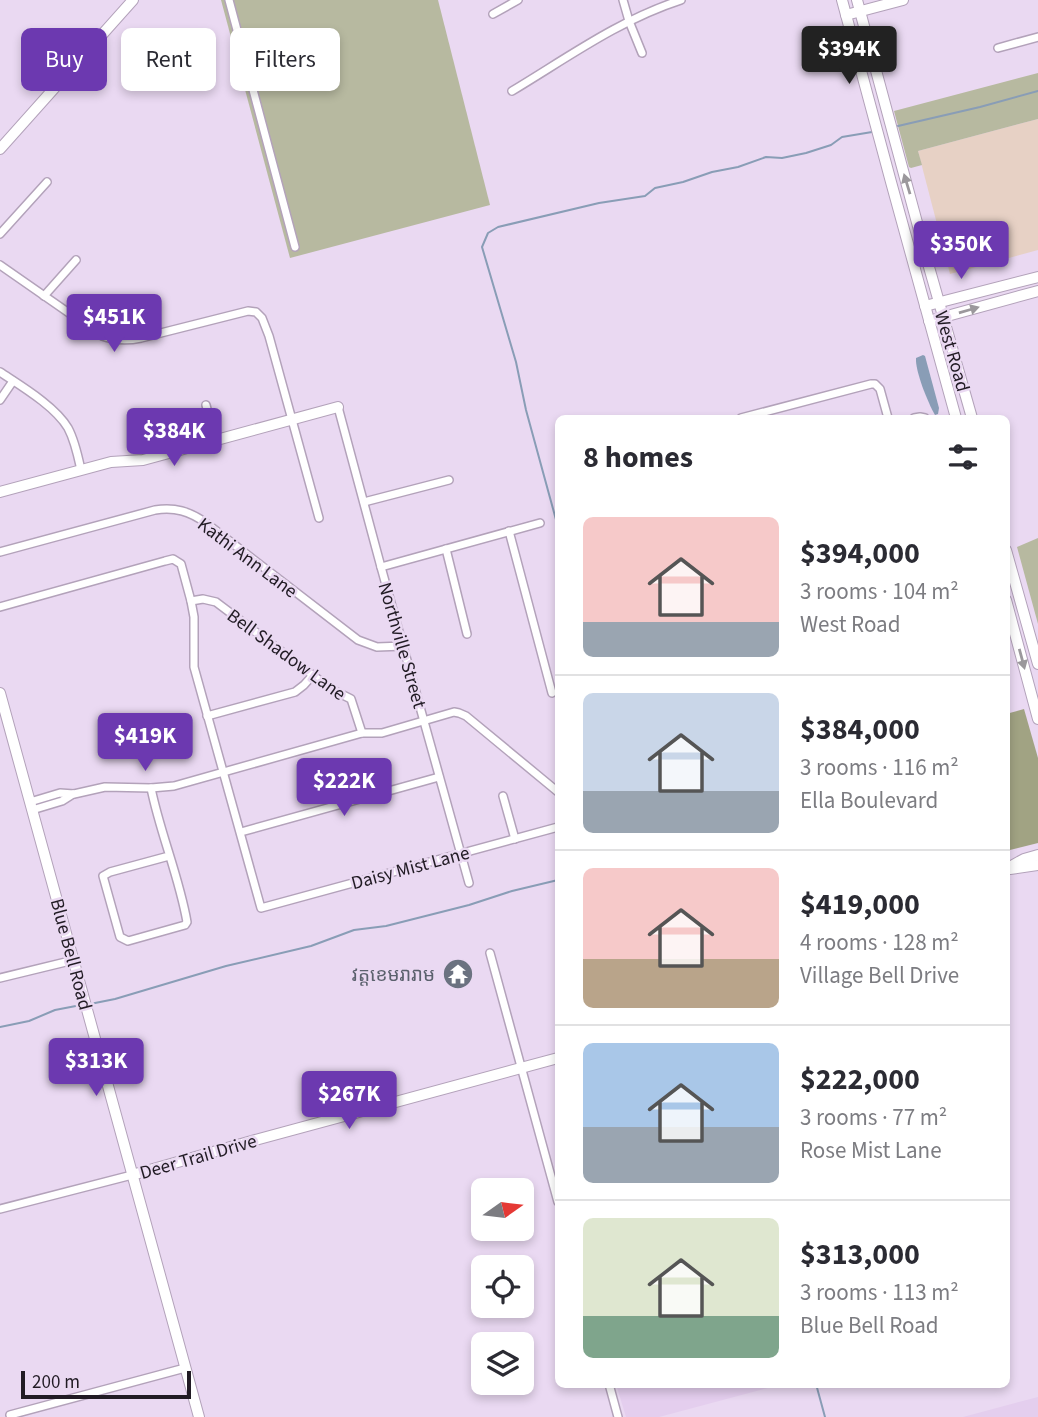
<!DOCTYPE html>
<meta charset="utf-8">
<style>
:root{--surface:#fff;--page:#f7f7f7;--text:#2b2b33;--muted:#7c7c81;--line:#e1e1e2;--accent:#6c39b0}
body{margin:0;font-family:"Source Sans 3","Noto Sans Khmer",sans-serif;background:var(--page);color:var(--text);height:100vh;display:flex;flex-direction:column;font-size:26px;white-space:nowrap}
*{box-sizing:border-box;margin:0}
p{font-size:23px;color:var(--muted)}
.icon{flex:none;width:38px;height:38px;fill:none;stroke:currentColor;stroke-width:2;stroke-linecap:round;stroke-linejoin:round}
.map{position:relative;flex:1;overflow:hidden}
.details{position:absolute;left:555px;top:415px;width:455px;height:973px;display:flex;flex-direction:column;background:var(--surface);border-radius:10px;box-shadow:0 4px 10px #0003}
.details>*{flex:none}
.guide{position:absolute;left:21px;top:28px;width:429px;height:63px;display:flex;gap:14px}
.needle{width:46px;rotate:76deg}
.fabs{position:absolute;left:471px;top:1178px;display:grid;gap:14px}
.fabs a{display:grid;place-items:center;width:63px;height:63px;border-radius:10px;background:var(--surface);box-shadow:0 4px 10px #0003;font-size:35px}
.scale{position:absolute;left:21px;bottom:18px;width:170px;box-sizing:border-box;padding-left:7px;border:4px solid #211b24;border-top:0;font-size:19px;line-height:24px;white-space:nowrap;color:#211b24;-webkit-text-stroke:5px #ead9f2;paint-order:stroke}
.price{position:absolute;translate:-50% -60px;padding:0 16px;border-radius:7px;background:var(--accent);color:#fff;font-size:23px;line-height:46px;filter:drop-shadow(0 2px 4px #0008)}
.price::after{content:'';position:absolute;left:50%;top:42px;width:21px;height:16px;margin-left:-10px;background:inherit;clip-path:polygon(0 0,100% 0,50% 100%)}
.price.active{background:#222;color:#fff}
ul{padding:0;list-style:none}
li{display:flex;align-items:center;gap:21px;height:175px;padding:0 28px}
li+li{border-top:2px solid var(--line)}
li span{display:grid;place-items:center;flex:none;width:196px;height:140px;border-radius:10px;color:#555}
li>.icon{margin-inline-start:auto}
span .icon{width:84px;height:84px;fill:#fffc;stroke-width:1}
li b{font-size:30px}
h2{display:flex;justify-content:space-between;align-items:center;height:84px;padding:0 28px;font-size:30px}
.pill{padding:0 24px;border-radius:10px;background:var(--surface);box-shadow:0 4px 10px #0003;font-size:24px;line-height:63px}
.pill.active{background:var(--accent);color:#fff}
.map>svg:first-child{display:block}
.built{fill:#e4ceee}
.education{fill:#e7d1c5}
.green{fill:#b7b9a0}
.forest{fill:#a1a383}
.water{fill:#899db6}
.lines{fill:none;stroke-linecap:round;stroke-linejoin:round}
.stream{stroke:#899db6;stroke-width:2}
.street-casing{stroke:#b3a2ba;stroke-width:10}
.secondary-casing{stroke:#b3a2ba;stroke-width:12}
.street{stroke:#fff;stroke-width:7}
.secondary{stroke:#fff;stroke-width:10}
.oneway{fill:#9b989c}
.labels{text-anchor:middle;stroke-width:5;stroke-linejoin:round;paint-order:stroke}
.street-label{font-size:19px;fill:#211b24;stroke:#ead9f2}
.worship-label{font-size:19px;fill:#5b616d;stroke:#ead9f2;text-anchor:end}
</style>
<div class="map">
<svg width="1038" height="1417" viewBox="0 0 1038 1417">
<rect width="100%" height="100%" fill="#ead9f2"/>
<g class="built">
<path d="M616,1384H783L659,1417H626Z"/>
<path d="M1038,1397V1417H963Z"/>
</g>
<path class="education" d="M1038,119V250L950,274L918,151Z"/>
<g class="green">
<path d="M221,0H438L490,205L290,258Z"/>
<path d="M1038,73V119L918,151L922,165L911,168L909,167L894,111Z"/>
<path d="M1038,538V624L1017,547Z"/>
</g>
<path class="forest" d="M1024,709L1038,758V843L1006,851V714Z"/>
<path class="water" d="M923,355L925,356L939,408L938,414L935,415C928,403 915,371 916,358Z"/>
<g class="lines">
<g class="stream">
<path d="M898,126L980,107L1038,91"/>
<path d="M558,527L526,410L516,362L482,247L488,233L498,227L599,203L645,196L655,188L683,182L712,172L738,167L766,157L782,158L806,153L831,145L842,137L872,132"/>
<path d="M90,1004L115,999L226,966L311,946L354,930L386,926L469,905L512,891L558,880"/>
<path d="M0,1027L29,1021L55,1010L81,1005"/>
<path d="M816,1384L825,1417"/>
</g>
<g class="street-casing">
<g id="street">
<path d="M229,0L295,247"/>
<path d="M623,0L629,21L642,53"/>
<path d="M493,14L518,0"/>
<path d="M998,48L1038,37"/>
<path d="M512,91C567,58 619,20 681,0"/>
<path d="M0,234L47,182"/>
<path d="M0,265L102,336C116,341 127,341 141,338L248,311L256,312L262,318L269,336L319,518"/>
<path d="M44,296L76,260"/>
<path d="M0,372C21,386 55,406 68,428C75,441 78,456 81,470"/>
<path d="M0,400L13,381"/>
<path d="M206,405L215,441"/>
<path d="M338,407L381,567L469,883"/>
<path d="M741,418L871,384H875L880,389L888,418"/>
<path d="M914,418L920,417L925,418"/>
<path d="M364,502L449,480"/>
<path d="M509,531L552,693"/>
<path d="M446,549L467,634"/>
<path d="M0,552L155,510C175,507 189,511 206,523L358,640L377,647L404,646"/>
<path d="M381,567L540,523"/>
<path d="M191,601L203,599L216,602L331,689L351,699L362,733"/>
<path d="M0,607L165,561L173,559L181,564L191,601L194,617V667L261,908L558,827"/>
<path d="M207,716L295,692L304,685L312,676"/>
<path d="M151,788C160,833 179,876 187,922L185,925L128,941L120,937L103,876L110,872L169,856"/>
<path d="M503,796L515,839"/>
<path d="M30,802L60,793L74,794L105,787L151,788L174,786L362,733H382L454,712L459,713L466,716L558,792"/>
<path d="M32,810L62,801L73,794"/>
<path d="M241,832L439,777"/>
<path d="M490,953L558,1202"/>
<path d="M0,978L74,960"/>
<path d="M0,1209L132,1175"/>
<path d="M609,1384L618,1417"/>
<path d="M10,1415L185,1368"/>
</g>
</g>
<g class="secondary-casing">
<g id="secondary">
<path d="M842,0L891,182L956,418"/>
<path d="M857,0L929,267L972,418"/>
<path d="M846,15L903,0"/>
<path d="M0,149L133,0"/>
<path d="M925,306L1038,277"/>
<path d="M929,321L1038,291"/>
<path d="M0,492L111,462L143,460L338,407"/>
<path d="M1006,550L1038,664"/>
<path d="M1006,600L1038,719"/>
<path d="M0,693L199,1417"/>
<path d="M1006,869L1024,859L1038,855"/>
<path d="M1010,869L1038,865"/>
<path d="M132,1175L259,1139L558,1058"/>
</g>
</g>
<use href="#street" class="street"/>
<use href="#secondary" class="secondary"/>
</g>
<defs><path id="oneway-solid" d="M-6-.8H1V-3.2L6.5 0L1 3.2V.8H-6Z" transform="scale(1.75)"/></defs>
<g class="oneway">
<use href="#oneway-solid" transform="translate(907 184) rotate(-107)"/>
<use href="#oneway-solid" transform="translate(969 310) rotate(-16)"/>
<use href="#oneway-solid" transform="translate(1022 659) rotate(75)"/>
</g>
<defs>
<g id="temple-disc" transform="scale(1.575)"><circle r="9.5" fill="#6b7280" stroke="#ead9f2"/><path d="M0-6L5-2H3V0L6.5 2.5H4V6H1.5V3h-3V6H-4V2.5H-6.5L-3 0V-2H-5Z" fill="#fff"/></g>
</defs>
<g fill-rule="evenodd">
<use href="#temple-disc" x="458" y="974"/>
</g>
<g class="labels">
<g class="street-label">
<text transform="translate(953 351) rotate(74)" y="7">West Road</text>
<text transform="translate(248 557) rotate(37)" y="7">Kathi Ann Lane</text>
<text transform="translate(403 645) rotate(74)" y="7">Northville Street</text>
<text transform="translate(287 654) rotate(36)" y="7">Bell Shadow Lane</text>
<text transform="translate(410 867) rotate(-15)" y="7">Daisy Mist Lane</text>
<text transform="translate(72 954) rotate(75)" y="7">Blue Bell Road</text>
<text transform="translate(198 1156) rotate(-16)" y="7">Deer Trail Drive</text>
</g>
<g class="worship-label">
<text x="435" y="981">វត្តខេមរារាម</text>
</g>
</g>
</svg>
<div class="fabs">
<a><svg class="needle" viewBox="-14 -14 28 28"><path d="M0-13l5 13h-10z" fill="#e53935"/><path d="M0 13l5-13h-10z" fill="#7c7c81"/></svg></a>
<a><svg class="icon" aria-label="locate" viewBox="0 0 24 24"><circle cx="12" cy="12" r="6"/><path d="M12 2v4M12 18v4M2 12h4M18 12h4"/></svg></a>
<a><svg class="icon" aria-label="layers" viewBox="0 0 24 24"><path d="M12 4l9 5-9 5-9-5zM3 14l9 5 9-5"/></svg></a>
</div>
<div class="scale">200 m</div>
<b class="price active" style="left:849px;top:86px">$394K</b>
<b class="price" style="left:961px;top:281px">$350K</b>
<b class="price" style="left:114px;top:354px">$451K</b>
<b class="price" style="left:174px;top:468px">$384K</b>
<b class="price" style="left:145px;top:773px">$419K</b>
<b class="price" style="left:344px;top:818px">$222K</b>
<b class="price" style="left:96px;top:1098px">$313K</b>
<b class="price" style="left:349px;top:1131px">$267K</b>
<div class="guide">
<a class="pill active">Buy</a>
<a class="pill">Rent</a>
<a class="pill">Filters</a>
</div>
<section class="details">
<h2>8 homes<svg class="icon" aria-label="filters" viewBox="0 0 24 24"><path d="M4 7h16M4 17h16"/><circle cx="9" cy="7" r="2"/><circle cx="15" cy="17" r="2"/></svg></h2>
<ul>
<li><span style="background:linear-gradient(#f6c9c9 75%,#9aa5b1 0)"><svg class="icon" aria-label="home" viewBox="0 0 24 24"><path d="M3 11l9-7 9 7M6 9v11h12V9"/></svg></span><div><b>$394,000</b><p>3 rooms · 104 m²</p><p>West Road</p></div></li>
<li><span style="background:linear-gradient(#c9d6e8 70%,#9aa5b1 0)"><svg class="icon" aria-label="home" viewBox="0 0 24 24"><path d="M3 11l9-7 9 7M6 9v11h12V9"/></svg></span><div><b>$384,000</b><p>3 rooms · 116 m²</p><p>Ella Boulevard</p></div></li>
<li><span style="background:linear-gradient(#f6c9c9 65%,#b9a48a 0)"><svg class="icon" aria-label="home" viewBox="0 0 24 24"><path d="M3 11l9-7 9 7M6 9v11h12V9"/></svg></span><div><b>$419,000</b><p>4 rooms · 128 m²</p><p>Village Bell Drive</p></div></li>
<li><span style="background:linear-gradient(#a9c7e8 60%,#9aa5b1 0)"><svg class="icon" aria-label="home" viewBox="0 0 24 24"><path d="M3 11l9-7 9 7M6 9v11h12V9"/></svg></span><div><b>$222,000</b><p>3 rooms · 77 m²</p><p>Rose Mist Lane</p></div></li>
<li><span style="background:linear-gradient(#dfe7d0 70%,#7fa58c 0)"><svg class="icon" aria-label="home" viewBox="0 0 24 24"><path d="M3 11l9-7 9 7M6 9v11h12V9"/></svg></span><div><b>$313,000</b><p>3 rooms · 113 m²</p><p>Blue Bell Road</p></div></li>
</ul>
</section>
</div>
